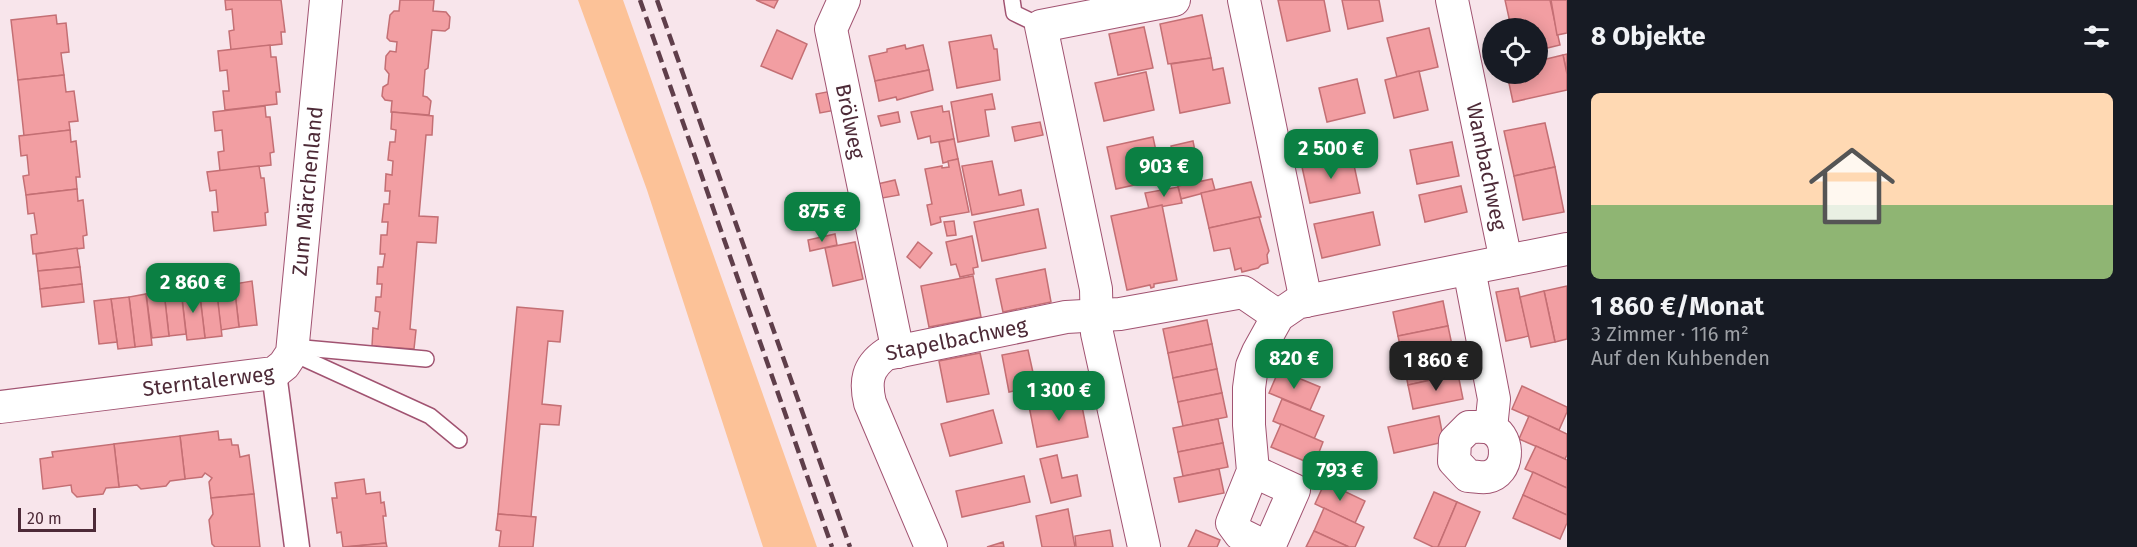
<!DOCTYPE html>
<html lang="de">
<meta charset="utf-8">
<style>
:root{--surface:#171b24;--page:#242831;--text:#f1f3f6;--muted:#9ea1a6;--line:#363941;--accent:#0b8043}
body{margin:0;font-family:"Fira Sans",sans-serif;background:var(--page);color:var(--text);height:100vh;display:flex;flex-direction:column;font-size:22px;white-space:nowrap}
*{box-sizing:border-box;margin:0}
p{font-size:20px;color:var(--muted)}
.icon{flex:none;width:33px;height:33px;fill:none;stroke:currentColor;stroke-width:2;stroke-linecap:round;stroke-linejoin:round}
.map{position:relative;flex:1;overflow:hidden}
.panel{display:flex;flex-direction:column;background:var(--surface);width:570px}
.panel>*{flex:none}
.fabs{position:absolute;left:1482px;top:18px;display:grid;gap:12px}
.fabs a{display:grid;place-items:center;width:66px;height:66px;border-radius:50%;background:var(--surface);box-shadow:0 3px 15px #0003;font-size:30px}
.scale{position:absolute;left:18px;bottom:15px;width:78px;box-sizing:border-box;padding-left:6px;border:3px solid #4d2a37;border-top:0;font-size:16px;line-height:21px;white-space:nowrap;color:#4d2a37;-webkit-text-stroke:4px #f8e5eb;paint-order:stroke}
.price{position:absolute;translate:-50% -51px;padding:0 14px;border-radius:12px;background:var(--accent);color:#fff;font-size:20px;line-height:39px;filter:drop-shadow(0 2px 3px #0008)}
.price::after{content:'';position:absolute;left:50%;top:36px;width:18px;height:14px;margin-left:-9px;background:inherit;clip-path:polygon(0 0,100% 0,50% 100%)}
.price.current{background:#222;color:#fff}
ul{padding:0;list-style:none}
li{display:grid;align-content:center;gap:12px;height:318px;padding:0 24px}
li+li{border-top:2px solid var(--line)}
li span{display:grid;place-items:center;height:186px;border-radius:9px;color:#555}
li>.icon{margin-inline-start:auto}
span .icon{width:108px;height:108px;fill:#fffc;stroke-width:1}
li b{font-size:26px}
h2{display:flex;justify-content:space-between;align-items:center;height:72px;padding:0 24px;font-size:26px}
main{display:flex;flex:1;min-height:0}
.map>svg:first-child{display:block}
.green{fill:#fcc298}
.building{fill:#f29ea2;stroke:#c46f74;stroke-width:1.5}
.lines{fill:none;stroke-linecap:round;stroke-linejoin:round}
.service-casing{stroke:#a15371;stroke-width:18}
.pedestrian-casing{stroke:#a15371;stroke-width:27}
.minor-casing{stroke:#a15371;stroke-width:34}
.service{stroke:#fff;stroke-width:15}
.pedestrian{stroke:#fff;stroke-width:24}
.minor{stroke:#fff;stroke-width:32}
.rail{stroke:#5f3e4a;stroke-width:4.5;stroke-dasharray:12 6;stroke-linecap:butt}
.labels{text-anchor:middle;stroke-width:4.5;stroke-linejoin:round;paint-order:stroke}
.street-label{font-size:21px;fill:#4d2a37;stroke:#f8e5eb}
</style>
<main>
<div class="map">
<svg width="1567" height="547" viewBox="0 0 1567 547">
<rect width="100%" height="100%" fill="#f8e5eb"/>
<path class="green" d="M578,0H623L817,547H763L647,190Z"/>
<g class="building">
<path d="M225,0H281L285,32H281L282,44L231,50L229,31L234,30L232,9L226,10Z"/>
<path d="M400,0H434L433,11L446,12L450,17L449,28L445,31L432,30L428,68L425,70L423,96L427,97L431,101L429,115L391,112L392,101L385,100L382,96L383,87L388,84L389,74L385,69L386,56L390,51L396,52L397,42L390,41L387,38L390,15L394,11H399Z"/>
<path d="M756,0H778L774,8Z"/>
<path d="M1278,0H1324L1330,31L1287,41Z"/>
<path d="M1342,0H1379L1383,21L1348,29Z"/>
<path d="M1505,0H1550L1560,45L1539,50L1538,46V28H1518V25L1511,27Z"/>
<path d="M1551,0H1567V33L1557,35Z"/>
<path d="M56,15L57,24L66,23L69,52L61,53L64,75L18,80L11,20Z"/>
<path d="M1202,15L1211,58L1168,64L1160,24Z"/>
<path d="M1144,27L1153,68L1118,75L1109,34Z"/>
<path d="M1429,28L1438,67L1397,77L1387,38Z"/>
<path d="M777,30L807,44L792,79L761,66Z"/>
<path d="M991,35L994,49H997L1000,80L957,88L949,42Z"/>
<path d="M270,45L271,57H276L280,92H276L277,104L225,110L223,91H229L227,70L220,71L218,51Z"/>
<path d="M905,45L906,49L923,45L929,70L875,81L869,56L887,52V49Z"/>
<path d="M1567,54V74L1563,55Z"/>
<path d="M1563,55L1567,74V90L1513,102L1507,74H1538V61Z"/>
<path d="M1211,58L1213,70L1223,68L1230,103L1180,113L1171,64Z"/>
<path d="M929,70L933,90L897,100L896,97L879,101L875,81Z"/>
<path d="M1419,71L1428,110L1394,118L1385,80Z"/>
<path d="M1146,72L1154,110L1104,121L1095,83Z"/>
<path d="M64,75L66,92L74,91L78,121L69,122L70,130L24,136L18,80Z"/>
<path d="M1357,79L1365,113L1327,122L1319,88Z"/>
<path d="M832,91L836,110L820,113L816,94Z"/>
<path d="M992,94L995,109L985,110L989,136L958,142L951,102Z"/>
<path d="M265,106L266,117H270L274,152L270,153L271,165L220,171L218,152L224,151L222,130L215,131L213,112Z"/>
<path d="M942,106L943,112L949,111L954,139L931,143L930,136L918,139L911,112Z"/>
<path d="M392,112L433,116L432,135H426L419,216L438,217L436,243L417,242L410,329L416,330L414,349L372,346L373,328L378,329L380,312L375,311L376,297H381L382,284H377L378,267H383L385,254H380L381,235H387L388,222H382L384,204H389L390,191H385L386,174L392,175L393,161L388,160L390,142H395L396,130L391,129Z"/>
<path d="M898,112L900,122L881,126L878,116Z"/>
<path d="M1040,122L1043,135L1015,141L1012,127Z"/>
<path d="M1545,123L1555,167L1514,176L1504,131Z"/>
<path d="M70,130L71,142L76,141L80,177H76L77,189L26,195L23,176L29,175L27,155L21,156L19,136Z"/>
<path d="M1153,137L1162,179L1116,189L1107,147Z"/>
<path d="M954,139L958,159L943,163L939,142Z"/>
<path d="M1193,141L1201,181L1178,186L1176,177H1178L1171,146Z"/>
<path d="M1452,142L1459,176L1417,184L1410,150Z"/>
<path d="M1352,156L1360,193L1310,203L1302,167Z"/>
<path d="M958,159L969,212L940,217L941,222L931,225L927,205L932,204L925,169L942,166V168L949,167L948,161Z"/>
<path d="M992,161L999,195L1021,190L1024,205L972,215L962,166Z"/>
<path d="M259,166L261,178H264L268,212L265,213L266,225L214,231L212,212H218L216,190L210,191L207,172Z"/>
<path d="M1555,167L1564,212L1523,220L1514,176Z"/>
<path d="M1212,179L1215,190L1181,199L1178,186Z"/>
<path d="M895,180L899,195L877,199L873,185Z"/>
<path d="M1251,182L1261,217L1209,228L1201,193Z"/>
<path d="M1461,186L1467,212L1425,222L1419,195Z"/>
<path d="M1178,187L1182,203L1149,209L1145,193Z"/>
<path d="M77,189L78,201L83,200L87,235L83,236L84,248L33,254L31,235L37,234L34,213L28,214L26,195Z"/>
<path d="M1162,205L1177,280L1154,284V287L1151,288L1150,285L1127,290L1111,216Z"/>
<path d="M1038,209L1046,248L982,261L974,222Z"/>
<path d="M1373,212L1380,245L1322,258L1314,224Z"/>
<path d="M1259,217L1269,251L1267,255L1268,263L1261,265L1258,268L1242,272L1241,268L1235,270L1230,248L1214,251L1209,228Z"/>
<path d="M954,221L956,235L947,236L944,222Z"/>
<path d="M835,234L837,245L810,251L808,240Z"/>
<path d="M972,236L978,267L973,268L974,274L960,277L956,264L951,265L946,242Z"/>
<path d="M855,242L863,279L833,286L825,248Z"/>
<path d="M918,242L932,253L920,268L907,257Z"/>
<path d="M77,248L80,267L38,271L36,254Z"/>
<path d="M80,267L82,284L40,289L38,271Z"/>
<path d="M1045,269L1051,302L1003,312L996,279Z"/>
<path d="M973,276L981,317L929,327L921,286Z"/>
<path d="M252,281L257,325L239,327L234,284Z"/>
<path d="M82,284L84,302L42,307L40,289Z"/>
<path d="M234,284L239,327L221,330L216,286Z"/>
<path d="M216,286L222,336L205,338L199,288Z"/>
<path d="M1567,286V339L1555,342L1544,291Z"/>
<path d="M199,288L205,338L187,340L181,290Z"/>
<path d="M1518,288L1529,336L1506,341L1496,292Z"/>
<path d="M181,290L186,334L169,336L164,292Z"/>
<path d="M1544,291L1555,342L1531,347L1520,297Z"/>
<path d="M164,292L169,336L152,338L146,294Z"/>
<path d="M146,294L152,345L135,347L129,297Z"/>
<path d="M129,297L135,347L118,349L111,299Z"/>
<path d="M111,299L117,342L99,344L94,301Z"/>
<path d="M1443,301L1448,326L1398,336L1393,312Z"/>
<path d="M517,307L563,311L560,342L548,341L542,404L561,406L559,425L540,424L531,517L498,514Z"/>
<path d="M1207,320L1212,344L1168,353L1163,329Z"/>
<path d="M1448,326L1453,350L1403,360L1398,336Z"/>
<path d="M1212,344L1217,369L1173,378L1168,353Z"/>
<path d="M1028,350L1036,386L1009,392L1002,355Z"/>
<path d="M1453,350L1458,374L1408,385L1403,360Z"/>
<path d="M980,353L989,394L947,402L939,361Z"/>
<path d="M1217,369L1222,393L1178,402L1173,378Z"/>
<path d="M1279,370L1320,387L1310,410L1269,393Z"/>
<path d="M1458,374L1463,399L1413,409L1408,385Z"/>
<path d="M1522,386L1567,407V412L1559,430L1512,409Z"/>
<path d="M1222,393L1227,417L1183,426L1178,402Z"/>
<path d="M1080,396L1088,437L1037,447L1029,406Z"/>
<path d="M1282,399L1324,416L1314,439L1273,421Z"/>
<path d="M993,410L1002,443L950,456L941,424Z"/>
<path d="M1439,416L1444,442L1394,453L1388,427Z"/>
<path d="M1529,416L1567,434V455L1565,459L1519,439Z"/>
<path d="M1218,419L1223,443L1178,452L1173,428Z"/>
<path d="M1281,424L1323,442L1314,465L1271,447Z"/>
<path d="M218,431L219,440L231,439L232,445H238L240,457L249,455L254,494L211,498L209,482L212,478L205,473L202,477L185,479L180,436Z"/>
<path d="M180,436L185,479L170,481L166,486L141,489L137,485L119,487L114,444Z"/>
<path d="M1223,443L1228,467L1183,476L1178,452Z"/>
<path d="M114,444L119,487L106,488L103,494L77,497L72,492L71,485L43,489L40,459L53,457L52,452Z"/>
<path d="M1536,446L1567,460V488L1525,469Z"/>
<path d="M1057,455L1062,478L1077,475L1081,496L1051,503L1040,459Z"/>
<path d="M1219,469L1224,493L1179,502L1174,478Z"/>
<path d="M1533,472L1567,488V515L1523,495Z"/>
<path d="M1024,476L1030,502L962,517L956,491Z"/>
<path d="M364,479L366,494L380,492L381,503L384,502L386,516H383L386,543L343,547L341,532L337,533L332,498H337L335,483Z"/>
<path d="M1325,482L1365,501L1355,523L1315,504Z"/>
<path d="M1434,492L1457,502L1438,547H1433L1414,538Z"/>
<path d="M254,494L260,547H215L212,544L209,520L213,514L211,498Z"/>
<path d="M1523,495L1567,515V523L1560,539L1513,518Z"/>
<path d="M1457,502L1480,512L1465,547H1438Z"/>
<path d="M1324,508L1364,527L1355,547H1349L1314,531Z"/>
<path d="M1068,509L1075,547H1042L1036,516Z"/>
<path d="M498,514L536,517L533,547H499L501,531L496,530Z"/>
<path d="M1110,530L1113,547H1076L1075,536Z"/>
<path d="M1196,530L1220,540L1217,547H1188Z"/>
<path d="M1314,531L1349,547H1306Z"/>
<path d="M1003,542L1004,547H987Z"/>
<path d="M386,543L387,547H347Z"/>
</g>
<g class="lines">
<g class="service-casing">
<g id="service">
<path d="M1012,0L1014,13L1041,26"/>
<path d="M293,347L426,359"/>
<path d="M292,353L430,416L459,440"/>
</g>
</g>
<g class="pedestrian-casing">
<path id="pedestrian" d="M274,373L297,547"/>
</g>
<g class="minor-casing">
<g id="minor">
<path id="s1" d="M844,0L831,29L898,352"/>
<path d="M1244,0L1306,301"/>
<path id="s2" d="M1452,0L1506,261"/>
<path d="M1469,269L1494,399L1491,428"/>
<path id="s3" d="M0,407L274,373L284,365L292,353L326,0"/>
<path d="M1469,427C1476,427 1486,426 1492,429C1511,439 1509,473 1487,477C1481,478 1474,476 1468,476L1454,461L1455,441Z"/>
<path d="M1253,471L1294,490L1269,547"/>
<path id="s4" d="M931,547L870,403C865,382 867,367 886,354L1066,317L1120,314L1243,292L1278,316"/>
<path d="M1144,547L1097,333L1096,289L1041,26L1174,0"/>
<path d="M1266,547L1240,534L1232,523L1253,471L1249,425V388L1252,366L1258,352L1278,316L1297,303L1306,301L1567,249"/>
</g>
</g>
<use href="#service" class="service"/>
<use href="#pedestrian" class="pedestrian"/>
<use href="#minor" class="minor"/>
<g class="rail">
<path d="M640,0L832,547"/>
<path d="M657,0L850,547"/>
</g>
</g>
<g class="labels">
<g class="street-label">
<text dy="7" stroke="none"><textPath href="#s1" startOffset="126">Brölweg</textPath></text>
<text dy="7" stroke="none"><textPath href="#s2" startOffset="170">Wambachweg</textPath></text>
<text dy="7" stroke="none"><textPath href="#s3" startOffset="466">Zum Märchenland</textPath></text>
<text dy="7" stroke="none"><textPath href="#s4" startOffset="284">Stapelbachweg</textPath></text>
<text dy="7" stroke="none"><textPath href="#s3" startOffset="210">Sterntalerweg</textPath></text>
</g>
</g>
</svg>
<div class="fabs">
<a><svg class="icon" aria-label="locate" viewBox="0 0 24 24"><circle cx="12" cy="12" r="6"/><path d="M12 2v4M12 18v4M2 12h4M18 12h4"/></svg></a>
</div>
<div class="scale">20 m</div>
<b class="price" style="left:1331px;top:180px">2 500 €</b>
<b class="price" style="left:1164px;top:198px">903 €</b>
<b class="price" style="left:822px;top:243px">875 €</b>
<b class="price" style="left:193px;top:314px">2 860 €</b>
<b class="price" style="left:1294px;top:390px">820 €</b>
<b class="price current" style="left:1436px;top:392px">1 860 €</b>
<b class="price" style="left:1059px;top:422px">1 300 €</b>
<b class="price" style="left:1340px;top:502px">793 €</b>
</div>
<section class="panel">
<h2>8 Objekte<svg class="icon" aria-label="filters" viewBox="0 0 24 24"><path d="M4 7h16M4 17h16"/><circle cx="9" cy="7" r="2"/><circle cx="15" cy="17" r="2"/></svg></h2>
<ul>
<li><span style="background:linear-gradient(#ffd9b3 60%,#8fb573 0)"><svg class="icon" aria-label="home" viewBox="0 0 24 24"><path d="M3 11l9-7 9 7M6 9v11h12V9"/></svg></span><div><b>1 860 €/Monat</b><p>3 Zimmer · 116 m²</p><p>Auf den Kuhbenden</p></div></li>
</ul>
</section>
</main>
